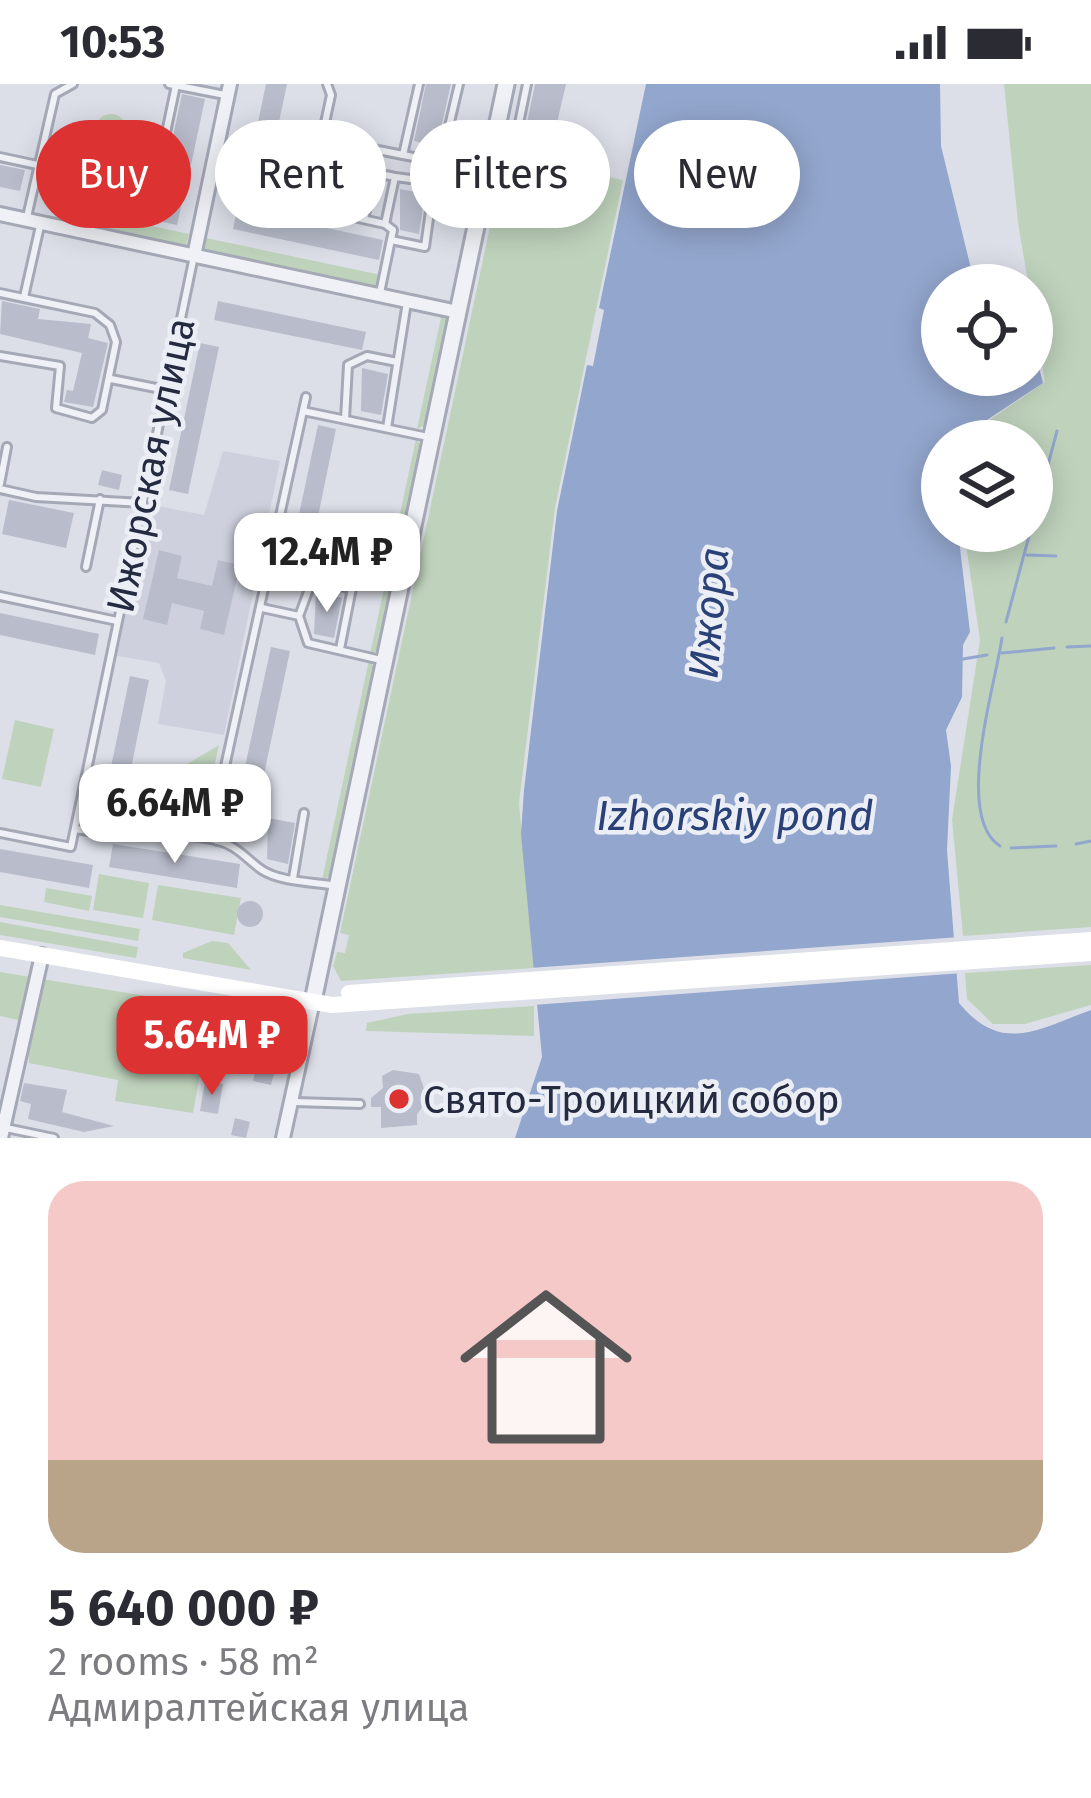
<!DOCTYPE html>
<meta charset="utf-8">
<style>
:root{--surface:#fff;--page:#f2f2f3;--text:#2b2b33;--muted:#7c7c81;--accent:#dd3232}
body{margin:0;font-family:"Fira Sans",sans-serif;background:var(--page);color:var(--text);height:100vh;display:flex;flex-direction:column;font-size:45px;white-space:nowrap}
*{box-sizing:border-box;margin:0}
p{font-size:39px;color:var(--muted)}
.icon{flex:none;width:66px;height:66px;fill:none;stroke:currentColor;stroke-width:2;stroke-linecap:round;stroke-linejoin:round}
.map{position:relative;height:1054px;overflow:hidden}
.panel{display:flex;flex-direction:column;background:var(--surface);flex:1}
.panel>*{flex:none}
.guide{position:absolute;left:36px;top:36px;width:1020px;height:108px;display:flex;gap:24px}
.buttons{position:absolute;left:921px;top:180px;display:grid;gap:24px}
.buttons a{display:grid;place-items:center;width:132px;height:132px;border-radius:50%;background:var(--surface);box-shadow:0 6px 30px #0003;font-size:60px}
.price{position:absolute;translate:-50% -102px;padding:0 27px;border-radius:24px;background:#fff;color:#222;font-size:39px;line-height:78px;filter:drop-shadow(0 3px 6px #0008)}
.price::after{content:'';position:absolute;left:50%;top:72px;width:36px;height:27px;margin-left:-18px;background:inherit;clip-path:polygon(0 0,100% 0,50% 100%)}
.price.on{background:var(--accent);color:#fff}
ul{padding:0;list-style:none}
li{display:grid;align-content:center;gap:24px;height:636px;padding:0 48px}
li span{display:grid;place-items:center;height:372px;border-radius:36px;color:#555}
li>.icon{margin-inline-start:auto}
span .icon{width:216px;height:216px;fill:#fffc;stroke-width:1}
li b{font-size:51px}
.chip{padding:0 42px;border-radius:54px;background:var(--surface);box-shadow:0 6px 30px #0003;font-size:42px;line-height:108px}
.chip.on{background:var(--accent);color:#fff}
.status{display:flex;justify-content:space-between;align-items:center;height:84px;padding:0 60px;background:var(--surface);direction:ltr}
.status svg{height:33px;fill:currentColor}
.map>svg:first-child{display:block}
.built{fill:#ced1dd}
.green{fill:#bfd3bc}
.water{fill:#93a6cd}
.pier{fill:#dcdfe8}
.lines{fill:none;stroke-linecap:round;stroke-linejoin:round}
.stream{stroke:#93a6cd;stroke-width:3}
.building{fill:#b9bdcb}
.service-casing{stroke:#a5a9b6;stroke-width:12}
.minor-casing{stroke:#a5a9b6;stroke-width:18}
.tertiary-casing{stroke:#a5a9b6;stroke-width:21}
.service{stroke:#eff1f6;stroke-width:6}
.minor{stroke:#eff1f6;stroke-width:12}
.tertiary{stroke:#eff1f6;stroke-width:15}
.secondary{stroke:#fff;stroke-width:16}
.poi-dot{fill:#dd3232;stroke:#eceef6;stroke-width:4.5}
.labels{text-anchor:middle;stroke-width:9;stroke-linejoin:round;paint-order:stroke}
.street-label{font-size:39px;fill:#242a40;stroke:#eceef6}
.poi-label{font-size:39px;fill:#242a40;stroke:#eceef6;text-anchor:start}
.water-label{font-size:42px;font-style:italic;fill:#2a4178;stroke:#eceef6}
</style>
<div class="status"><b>10:53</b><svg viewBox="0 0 49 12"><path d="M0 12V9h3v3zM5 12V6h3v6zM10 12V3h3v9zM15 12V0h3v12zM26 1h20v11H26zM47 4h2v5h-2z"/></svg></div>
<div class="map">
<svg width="1091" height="1054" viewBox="0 0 1091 1054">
<rect width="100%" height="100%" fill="#dcdfe8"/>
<path class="built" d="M223,367L280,377L224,651L158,640L166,597L159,579L117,572L147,420L204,431Z"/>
<g class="green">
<path d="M1004,0H1091V843L963,852L952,736L980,556L964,447H1032V357H959L1045,298L1018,139Z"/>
<circle cx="111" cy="46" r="16"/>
<path d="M505,72L623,96L555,424L519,719L534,884L341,897L333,882L337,868L345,869L349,851L340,849Z"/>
<path d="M78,126L189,150L186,162L75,140Z"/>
<path d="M201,153L381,191L373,206L204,169Z"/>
<path d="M442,229L447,237L425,341L417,345Z"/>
<path d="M416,355L421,361L378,566L370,570Z"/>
<path d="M369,576L374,583L330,792L322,796Z"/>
<path d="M15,636L54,645L41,703L2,695Z"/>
<path d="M219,661L211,697L208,702L187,680Z"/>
<path d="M99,790L149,799L143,834L93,826Z"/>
<path d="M158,801L241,814L234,851L152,836Z"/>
<path d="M46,804L92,812L89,827L44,818Z"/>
<path d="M0,821L140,845L138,857L0,833Z"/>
<path d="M0,838L138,863L136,874L0,851Z"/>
<path d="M212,857L228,859L251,886L183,874V869Z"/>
<path d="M1091,881V921L1025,940H993L967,915L965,889Z"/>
<path d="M0,888L31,893L23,937L0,932Z"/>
<path d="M42,895L269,932L281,944L286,967L206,957L193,1029L115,1017L118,996L29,979L28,953Z"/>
<path d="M534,922V952L366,947L367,939L408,930Z"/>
</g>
<path class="water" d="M646,0H940L941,62L975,201H942V291H1032V257L1043,299L955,357H942V447H958L970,548L963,561L962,613L946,646L951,682L947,766L959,919C1002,971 1038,945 1091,926V1054H515L542,973L521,750L524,706L557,427L587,281L593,282L604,226L599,224Z"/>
<path class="pier" d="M960,853L962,889L533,921L530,884Z"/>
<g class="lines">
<g class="stream">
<path d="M1027,471L1056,472"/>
<path d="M1006,538L1057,347"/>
<path d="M1067,563L1091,562"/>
<path d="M1002,569L1054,564"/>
<path d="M963,575L987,571"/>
<path d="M1076,760L1091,757"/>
<path d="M1000,762C954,733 995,602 1002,554"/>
<path d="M1011,764L1056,762"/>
</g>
</g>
<g class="building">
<path d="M266,0H287L265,105L245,101Z"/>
<path d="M426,0H451L437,62L414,57Z"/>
<path d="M535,0H566L553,56L565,58L563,72L522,63Z"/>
<path d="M182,10L205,15L191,81L168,76Z"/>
<path d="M0,81L25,86L20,107L0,103Z"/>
<path d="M308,83L352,92L348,113L303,104Z"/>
<path d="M46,91L112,105L108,126L42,111Z"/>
<path d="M163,99L185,104L177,141L125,130L130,109L155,113Z"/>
<path d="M400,105L425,110L419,150L400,146Z"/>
<path d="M237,125L383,156L379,176L233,145Z"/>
<path d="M2,217L40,225L38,235L91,240L88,254L108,259L93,323L64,318L67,306L73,307L82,269L0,250Z"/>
<path d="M218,217L366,248L362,266L214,236Z"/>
<path d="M200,259L219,263L188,410L169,406Z"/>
<path d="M362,284L388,290L381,331L361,327Z"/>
<path d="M318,341L336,345L306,491L287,487Z"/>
<path d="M102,386L122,391L119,406L98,401Z"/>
<path d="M9,416L74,429L66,464L2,450Z"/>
<path d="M159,466L182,472L177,494L212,502L218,476L240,481L224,551L200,545L204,527L172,519L167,541L143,535Z"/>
<path d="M316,508L342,514L334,554L314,550Z"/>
<path d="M0,529L99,550L95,571L0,551Z"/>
<path d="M271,563L290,567L259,714L239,710Z"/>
<path d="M130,592L149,596L124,719L153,724L150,738L121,733L119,741L99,740Z"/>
<path d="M268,734L295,739L288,780L267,775Z"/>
<path d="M113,760L240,780L237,804L109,783Z"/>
<path d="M0,765L93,781L89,804L0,788Z"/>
<circle cx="250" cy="830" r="13"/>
<path d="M257,980L275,985L271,1001L253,997Z"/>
<path d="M393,986L419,990L428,1016L417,1030V1041L381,1044V1023H371V1014L383,1004L382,992Z"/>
<path d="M205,997L223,1000L218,1030L200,1027Z"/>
<path d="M24,999L67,1006L62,1028L114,1042L84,1048L28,1035L31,1020L20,1017Z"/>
<path d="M235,1034L250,1038L246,1054L231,1051Z"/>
</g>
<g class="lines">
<g class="service-casing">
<g id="service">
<path d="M169,0L225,11"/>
<path d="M419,0L403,71L487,87"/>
<path d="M368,64L403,71"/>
<path d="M503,67L581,83"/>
<path d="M513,69L527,0"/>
<path d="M0,73L154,106L176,1"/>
<path d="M317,76L331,11L327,0"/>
<path d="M441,76L459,0"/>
<path d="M569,81L573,57"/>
<path d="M434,98H458L479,85"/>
<path d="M268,114L385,140L393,146L380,209"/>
<path d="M292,119L302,74L395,93L385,140"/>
<path d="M27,133L55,10L73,0"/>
<path d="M364,135L367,122"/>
<path d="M391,156L425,163L434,98L395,93"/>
<path d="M0,209L95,229L110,241L116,258L102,326L92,334L56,324L60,282L0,272"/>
<path d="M24,213L40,142"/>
<path d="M111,295L166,306"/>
<path d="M303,327L428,353"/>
<path d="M345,335L348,281L367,272L397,278"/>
<path d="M387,344L407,218"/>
<path d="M0,400L7,363"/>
<path d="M0,405L36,413L143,419"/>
<path d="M86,483L100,415"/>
<path d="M0,512L117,537"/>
<path d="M262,524L299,532L308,559L381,576"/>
<path d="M299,532L312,497L352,504L340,565"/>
<path d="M75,745C124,753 165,745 215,756C237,761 245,774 262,786C280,798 315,798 337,802"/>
<path d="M0,749L71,763L194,172"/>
<path d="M217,757L224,687L306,313"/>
<path d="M293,794L304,729"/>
<path d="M295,1018L360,1020"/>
<path d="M6,1044L54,1054"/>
</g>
</g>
<g class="minor-casing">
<g id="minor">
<path d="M0,130L458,228"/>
<path d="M194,172L230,0"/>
<path d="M1,1054L42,871"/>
<path d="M283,1054L313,917"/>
</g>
</g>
<g class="tertiary-casing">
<path id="tertiary" d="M313,917L506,0"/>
</g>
<use href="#service" class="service"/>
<use href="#minor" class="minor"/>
<use href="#tertiary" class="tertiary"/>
<g class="secondary">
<path d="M0,864L332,921L1091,869"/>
<path d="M349,909L1091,856"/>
</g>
</g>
<circle class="poi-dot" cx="399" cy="1015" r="12"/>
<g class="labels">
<g class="street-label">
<text transform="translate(150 381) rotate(-78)" y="14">Ижорская улица</text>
</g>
<g class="poi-label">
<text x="423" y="1029">Свято-Троицкий собор</text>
</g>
<g class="water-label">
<text transform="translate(708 529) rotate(-85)" y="15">Ижора</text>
<text x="735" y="746">Izhorskiy pond</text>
</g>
</g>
</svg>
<div class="buttons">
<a><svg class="icon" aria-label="locate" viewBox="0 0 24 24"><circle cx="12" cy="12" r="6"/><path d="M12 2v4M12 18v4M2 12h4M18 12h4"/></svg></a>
<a><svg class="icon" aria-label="layers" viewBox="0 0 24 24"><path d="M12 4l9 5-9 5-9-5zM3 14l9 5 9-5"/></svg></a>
</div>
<b class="price" style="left:327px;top:531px">12.4M ₽</b>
<b class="price" style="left:175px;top:782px">6.64M ₽</b>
<b class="price on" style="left:212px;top:1014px">5.64M ₽</b>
<div class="guide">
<a class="chip on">Buy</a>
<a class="chip">Rent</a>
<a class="chip">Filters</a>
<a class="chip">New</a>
</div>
</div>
<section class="panel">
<ul>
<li><span style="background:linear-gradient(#f6c9c9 75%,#b9a48a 0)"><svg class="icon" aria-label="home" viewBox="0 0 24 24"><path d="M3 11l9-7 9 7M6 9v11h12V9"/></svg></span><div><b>5 640 000 ₽</b><p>2 rooms · 58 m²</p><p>Адмиралтейская улица</p></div></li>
</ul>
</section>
